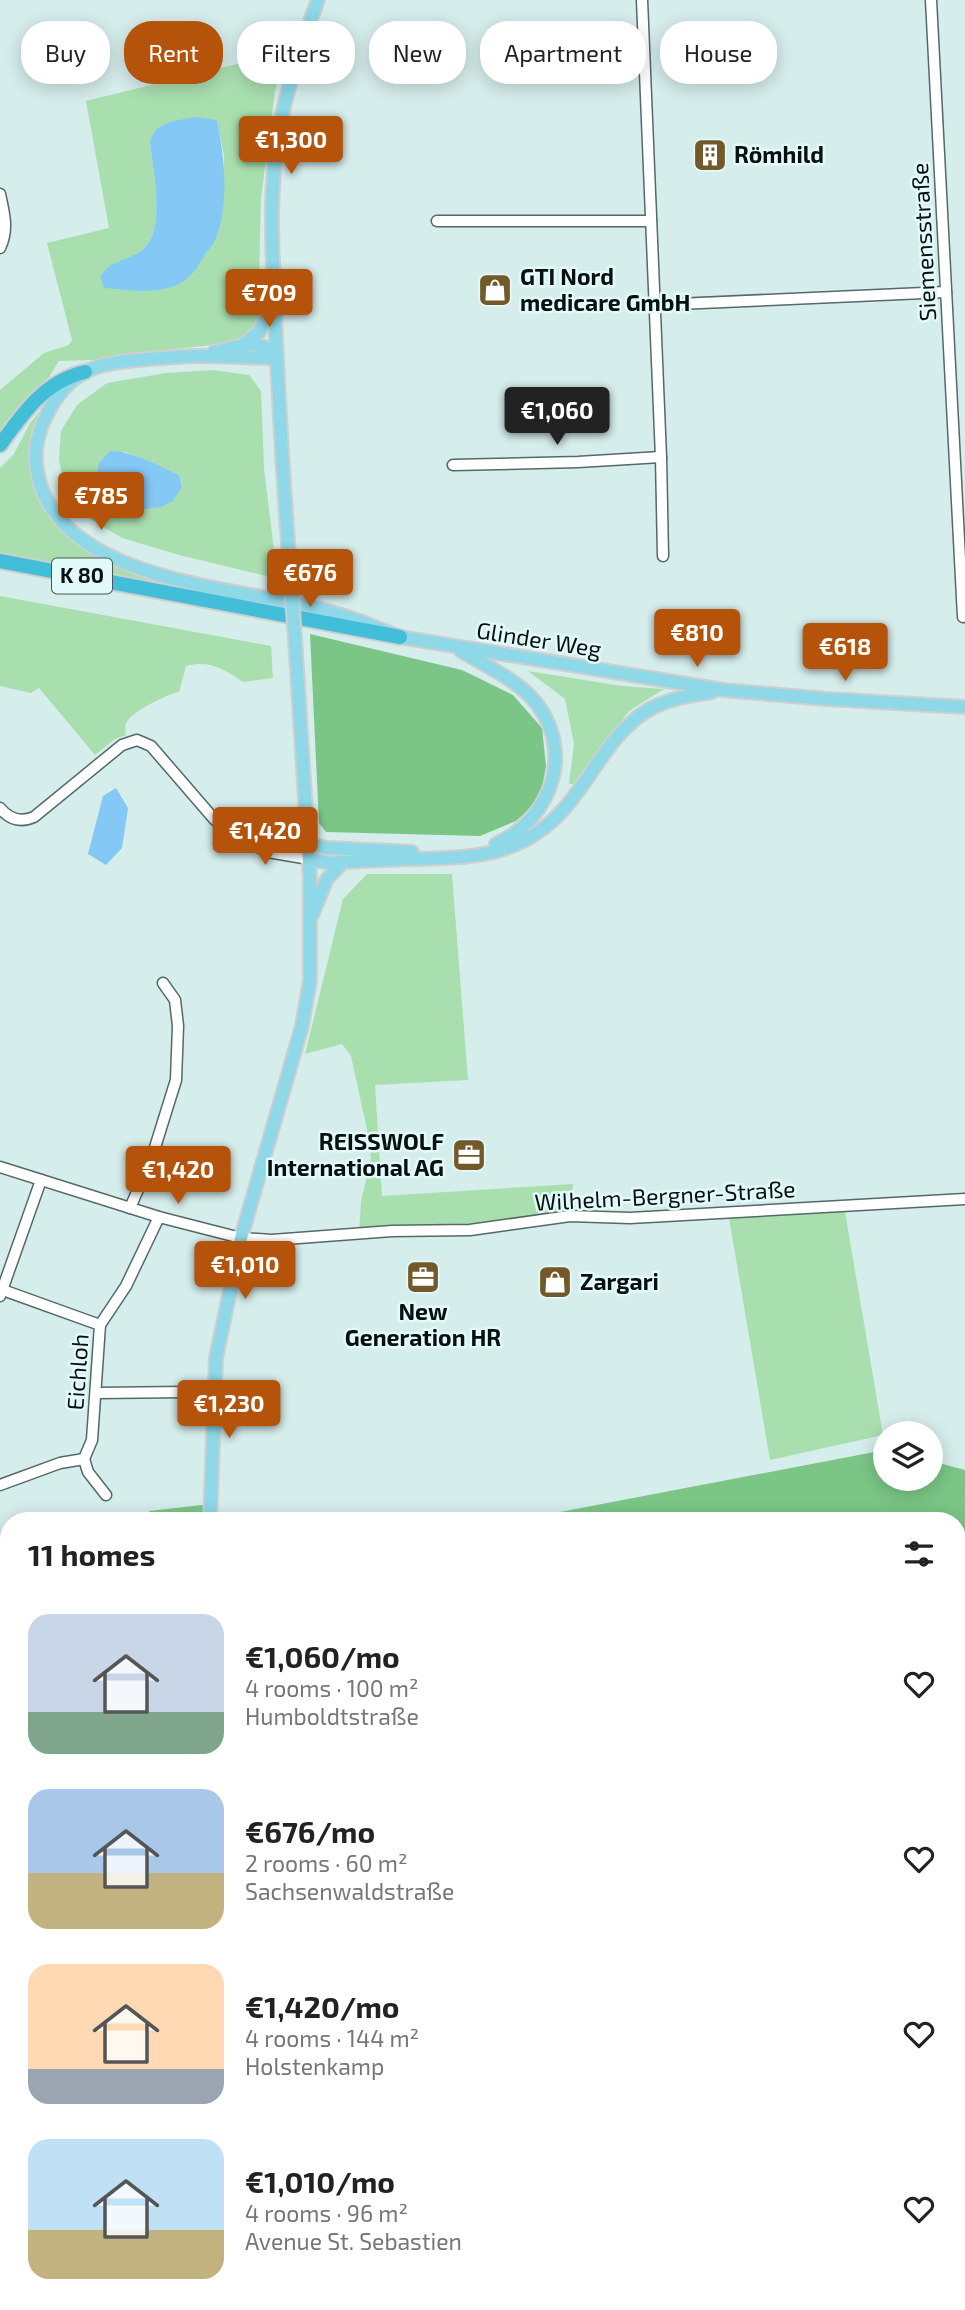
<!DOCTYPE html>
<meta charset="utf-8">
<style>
:root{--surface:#fff;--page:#f6f6f6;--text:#222;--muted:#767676;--accent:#b45309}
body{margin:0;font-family:"Exo 2",sans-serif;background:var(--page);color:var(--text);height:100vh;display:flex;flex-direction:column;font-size:26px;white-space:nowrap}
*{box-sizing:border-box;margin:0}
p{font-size:23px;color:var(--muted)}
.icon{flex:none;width:38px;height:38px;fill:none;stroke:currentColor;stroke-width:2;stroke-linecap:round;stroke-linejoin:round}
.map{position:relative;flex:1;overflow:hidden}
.drawer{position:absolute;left:0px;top:1512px;width:966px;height:798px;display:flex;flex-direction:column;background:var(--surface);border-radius:28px 28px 0 0;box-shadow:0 4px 18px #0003}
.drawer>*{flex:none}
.hud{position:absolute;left:21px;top:21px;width:924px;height:63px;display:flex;gap:14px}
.controls{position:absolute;left:873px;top:1421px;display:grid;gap:14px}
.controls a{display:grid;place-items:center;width:70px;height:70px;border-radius:50%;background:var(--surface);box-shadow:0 4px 18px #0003;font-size:35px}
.price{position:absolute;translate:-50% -60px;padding:0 16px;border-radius:7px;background:var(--accent);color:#fff;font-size:23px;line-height:46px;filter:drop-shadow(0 2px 4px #0008)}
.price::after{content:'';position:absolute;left:50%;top:42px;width:21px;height:16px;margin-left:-10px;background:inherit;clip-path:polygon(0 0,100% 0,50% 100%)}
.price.active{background:#222;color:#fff}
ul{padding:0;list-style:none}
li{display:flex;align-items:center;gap:21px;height:175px;padding:0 28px}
li span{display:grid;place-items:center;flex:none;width:196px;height:140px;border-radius:21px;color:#555}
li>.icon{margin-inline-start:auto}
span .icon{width:84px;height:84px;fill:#fffc;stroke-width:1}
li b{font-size:30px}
h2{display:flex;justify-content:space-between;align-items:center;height:84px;padding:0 28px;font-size:30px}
.chip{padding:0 24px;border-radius:28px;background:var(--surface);box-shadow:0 4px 18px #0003;font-size:24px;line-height:63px}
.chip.active{background:var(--accent);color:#fff}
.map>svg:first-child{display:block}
.green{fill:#a9dfaf;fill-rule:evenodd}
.forest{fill:#7bc686}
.water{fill:#84c8f6}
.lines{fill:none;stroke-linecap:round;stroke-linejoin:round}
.minor-casing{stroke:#546968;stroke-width:13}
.major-casing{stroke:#cecfcf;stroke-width:16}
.highway-casing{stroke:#cecfcf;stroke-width:18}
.minor{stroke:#fff;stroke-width:10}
.major{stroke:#8ed8e8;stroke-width:12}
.highway{stroke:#43bed9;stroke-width:14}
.rail-casing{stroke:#6f7f7e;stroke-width:5}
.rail{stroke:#e2faf9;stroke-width:2.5;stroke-dasharray:8;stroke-linecap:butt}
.major-bridge-casing{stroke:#cecfcf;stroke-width:16;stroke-linecap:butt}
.major-bridge{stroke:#8ed8e8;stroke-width:12}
.labels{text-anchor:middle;stroke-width:5;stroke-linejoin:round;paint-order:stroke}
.shield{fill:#e2faf9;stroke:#495656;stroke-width:2}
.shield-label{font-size:21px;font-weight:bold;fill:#081010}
.poi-label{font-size:23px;font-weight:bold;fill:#081010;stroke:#e2faf9;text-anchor:start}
.street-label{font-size:23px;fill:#081010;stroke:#e2faf9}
</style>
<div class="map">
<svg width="965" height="2310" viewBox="0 0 965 2310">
<rect width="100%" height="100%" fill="#d5edeb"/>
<g class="green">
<path d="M286,52L275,91L261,198L258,318L247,337L231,343L119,355L93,360L59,361L49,377L16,409L0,434V390L44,353L69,345L72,340L47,243L109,228L86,101ZM217,120L224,156L223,198L218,234L200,262L100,276C114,261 125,263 141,251C167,233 153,171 150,143Z"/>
<path d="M212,370L249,375L261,391L264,468L274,551L267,576L179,555L122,538L89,518L64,488L59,459L61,431L77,405L107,383L166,373ZM123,451L179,475L182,487L173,501Z"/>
<path d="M52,397L31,460L34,486L44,511L57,527L77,542L124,570L185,590L0,554V468L14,454L30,423Z"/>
<path d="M0,596L271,646L273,678L243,682C224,669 209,660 186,666L179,692C165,695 138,709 129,719C124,724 125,729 126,735L115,739L95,755L39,688L31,693L0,686Z"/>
<path d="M528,671L622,686L664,689L629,711L573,784H569L574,744L565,699Z"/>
<path d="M367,874H452L468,1080L375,1085L382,1196L573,1184L570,1216L359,1233L361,1202L371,1158L367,1129L351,1056L342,1044L305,1054L343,899Z"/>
<path d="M844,1206L883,1435L770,1460L728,1212Z"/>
<path d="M0,1854H9V1929L0,1932Z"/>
</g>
<g class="forest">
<path d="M310,634L462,670L513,695L542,728L546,766L540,799L516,821L480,836L326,832L319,823Z"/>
<path d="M885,1450L886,1479H931V1461L965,1470L964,2310H808L812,2301H957V1521H513Z"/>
<path d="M210,1504V1521H160L149,1511Z"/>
</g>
<g class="water">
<path d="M195,117L217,120C224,156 229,197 218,233C216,241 209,249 204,256C200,264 192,276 184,281C161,296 129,290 104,288L100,276C103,273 107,267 111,265C121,260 131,258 141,251C167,233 153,171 150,143C154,121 176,121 195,117Z"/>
<path d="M110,451C135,452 157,465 179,475L182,487L173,501L161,507L138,510L119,502L96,485L99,463Z"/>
<path d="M116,788L128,808L122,848L106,865L88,854L103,796Z"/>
</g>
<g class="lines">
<g class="minor-casing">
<g id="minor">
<path d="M642,0L661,457L663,556"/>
<path d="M931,0L963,617"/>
<path d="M0,194C4,213 9,229 0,248"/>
<path d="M437,221H651"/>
<path d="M655,305L946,292"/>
<path d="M453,465L578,462L661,457"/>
<path d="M0,808C9,819 20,823 34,817L122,745L137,740L151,746L214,819L235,835L268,852L309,859"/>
<path d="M256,843L308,844"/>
<path d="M0,1167L159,1217L241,1238L272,1240L392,1231L470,1230L570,1216L630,1218L965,1199"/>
<path d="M130,1208L152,1157L176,1080L178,1026L175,1000L163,983"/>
<path d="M0,1289L100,1325"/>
<path d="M0,1296L41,1180"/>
<path d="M96,1393L186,1392"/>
<path d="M84,1459L92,1440L100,1325L126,1286L159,1217"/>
<path d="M0,1485L60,1463L84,1459L88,1472L106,1495"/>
<path d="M0,1550L8,1614L0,1711"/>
<path d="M0,1808H9"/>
<path d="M0,1992L9,1990"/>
</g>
</g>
<g class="major-casing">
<g id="major">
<path d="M243,345L259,332L272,303"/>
<path d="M214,352C235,348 262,335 277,358"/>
<path d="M277,358C250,358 224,356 197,356C181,356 165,358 149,359C129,361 105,362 87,371C68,380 54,399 45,418C36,437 33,459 39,480C65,577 222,587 304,605C338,612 368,624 400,637L723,690L827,699L965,707"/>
<path d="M291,583C284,494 279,406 275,318C273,258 268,197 278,137C286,89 301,45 318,0"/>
<path d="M461,651C484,665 511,677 530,696C577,745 554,818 496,844"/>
<path d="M308,844L327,848L412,852"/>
<path d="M309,859L330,863C356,861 383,860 410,859C450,858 489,859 525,840C583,810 595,745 645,712C665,699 689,696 712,692"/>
<path d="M312,915L327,879L343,862"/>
<path d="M210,1521L216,1358L241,1238L302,1026L310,980V878L295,638"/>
<path d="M0,2091L9,2089"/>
</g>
</g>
<g class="highway-casing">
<g id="highway">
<path d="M0,445C23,413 45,381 85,372"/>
<path d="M0,561L400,637"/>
</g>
</g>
<use href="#minor" class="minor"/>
<use href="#major" class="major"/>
<use href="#highway" class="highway"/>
<g class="rail-casing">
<g id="rail">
<path d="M957,1944L965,1938"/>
<path d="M0,2110L9,2109"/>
</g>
</g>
<use href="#rail" class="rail"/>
<g class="major-bridge-casing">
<path id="major-bridge" d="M291,583L295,638"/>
</g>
<use href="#major-bridge" class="major-bridge"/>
</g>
<defs>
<g id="building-square" transform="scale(1.75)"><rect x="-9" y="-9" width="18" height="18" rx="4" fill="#73592a" stroke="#e2faf9"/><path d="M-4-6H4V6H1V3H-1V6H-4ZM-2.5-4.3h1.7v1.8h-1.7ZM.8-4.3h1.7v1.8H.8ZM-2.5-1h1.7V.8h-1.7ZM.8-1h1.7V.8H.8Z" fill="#fff"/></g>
<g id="shop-square" transform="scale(1.75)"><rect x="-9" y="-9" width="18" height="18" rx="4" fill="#73592a" stroke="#e2faf9"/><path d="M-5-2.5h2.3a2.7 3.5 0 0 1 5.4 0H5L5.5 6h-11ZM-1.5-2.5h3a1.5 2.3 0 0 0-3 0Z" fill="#fff"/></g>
<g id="office-square" transform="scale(1.75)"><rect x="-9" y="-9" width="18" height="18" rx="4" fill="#73592a" stroke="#e2faf9"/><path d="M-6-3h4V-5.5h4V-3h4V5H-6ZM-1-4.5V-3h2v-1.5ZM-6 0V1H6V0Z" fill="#fff"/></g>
</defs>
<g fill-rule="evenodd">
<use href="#building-square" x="710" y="155"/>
<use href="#shop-square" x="495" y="290"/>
<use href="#office-square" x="469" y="1155"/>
<use href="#office-square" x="423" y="1277"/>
<use href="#shop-square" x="555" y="1282"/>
</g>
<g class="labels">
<rect class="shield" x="52" y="558.5" width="60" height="35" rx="5"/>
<g class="shield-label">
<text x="82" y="583">K 80</text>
</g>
<g class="poi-label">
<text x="734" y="163">Römhild</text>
<text x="520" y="285">GTI Nord<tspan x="520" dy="26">medicare GmbH</tspan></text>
<text x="444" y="1150" text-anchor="end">REISSWOLF<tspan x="444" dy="26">International AG</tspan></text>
<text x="580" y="1290">Zargari</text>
<text x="423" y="1320" text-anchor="middle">New<tspan x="423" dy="26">Generation HR</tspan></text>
</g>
<g class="street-label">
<text transform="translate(924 242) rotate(-93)" y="8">Siemensstraße</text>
<text transform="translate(539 640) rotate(9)" y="8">Glinder Weg</text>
<text transform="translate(665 1196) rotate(-3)" y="8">Wilhelm-Bergner-Straße</text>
<text transform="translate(78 1372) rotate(-86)" y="8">Eichloh</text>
</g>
</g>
</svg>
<div class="controls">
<a><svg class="icon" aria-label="layers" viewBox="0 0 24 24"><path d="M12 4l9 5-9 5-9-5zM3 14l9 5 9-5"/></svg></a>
</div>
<b class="price" style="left:291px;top:176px">€1,300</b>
<b class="price" style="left:269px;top:329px">€709</b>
<b class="price active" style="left:557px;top:447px">€1,060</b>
<b class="price" style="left:101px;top:532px">€785</b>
<b class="price" style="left:310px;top:609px">€676</b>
<b class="price" style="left:697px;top:669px">€810</b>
<b class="price" style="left:845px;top:683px">€618</b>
<b class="price" style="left:265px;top:867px">€1,420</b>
<b class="price" style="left:178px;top:1206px">€1,420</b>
<b class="price" style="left:245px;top:1301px">€1,010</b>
<b class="price" style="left:229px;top:1440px">€1,230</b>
<div class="hud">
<a class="chip">Buy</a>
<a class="chip active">Rent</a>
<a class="chip">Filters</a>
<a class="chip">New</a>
<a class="chip">Apartment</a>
<a class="chip">House</a>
</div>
<section class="drawer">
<h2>11 homes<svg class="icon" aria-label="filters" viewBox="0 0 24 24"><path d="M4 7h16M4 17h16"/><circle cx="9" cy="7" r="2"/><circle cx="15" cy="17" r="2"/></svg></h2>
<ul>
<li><span style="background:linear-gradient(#c9d6e8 70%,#7fa58c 0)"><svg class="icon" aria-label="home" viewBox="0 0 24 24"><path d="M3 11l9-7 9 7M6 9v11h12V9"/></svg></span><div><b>€1,060/mo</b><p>4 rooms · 100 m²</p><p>Humboldtstraße</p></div><svg class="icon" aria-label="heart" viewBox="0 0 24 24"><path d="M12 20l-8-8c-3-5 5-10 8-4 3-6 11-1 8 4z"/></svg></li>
<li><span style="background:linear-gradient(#a9c7e8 60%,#c2b280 0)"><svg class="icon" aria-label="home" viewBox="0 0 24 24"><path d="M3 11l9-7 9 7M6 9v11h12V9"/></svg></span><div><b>€676/mo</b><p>2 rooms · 60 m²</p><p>Sachsenwaldstraße</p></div><svg class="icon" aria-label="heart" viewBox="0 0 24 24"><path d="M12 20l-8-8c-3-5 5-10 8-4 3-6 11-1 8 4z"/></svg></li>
<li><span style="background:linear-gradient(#ffd9b3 75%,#9aa5b1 0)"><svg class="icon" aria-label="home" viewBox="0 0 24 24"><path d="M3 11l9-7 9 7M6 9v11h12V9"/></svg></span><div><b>€1,420/mo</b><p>4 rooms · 144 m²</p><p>Holstenkamp</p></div><svg class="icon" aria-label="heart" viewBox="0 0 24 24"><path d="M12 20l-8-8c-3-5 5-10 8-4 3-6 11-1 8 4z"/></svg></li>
<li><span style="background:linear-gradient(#bfe0f5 65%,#c2b280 0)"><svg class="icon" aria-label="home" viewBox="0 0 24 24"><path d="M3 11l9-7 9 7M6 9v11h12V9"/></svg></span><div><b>€1,010/mo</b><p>4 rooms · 96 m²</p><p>Avenue St. Sebastien</p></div><svg class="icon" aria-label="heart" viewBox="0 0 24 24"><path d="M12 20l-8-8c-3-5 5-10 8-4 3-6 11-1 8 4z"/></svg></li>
</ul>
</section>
</div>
